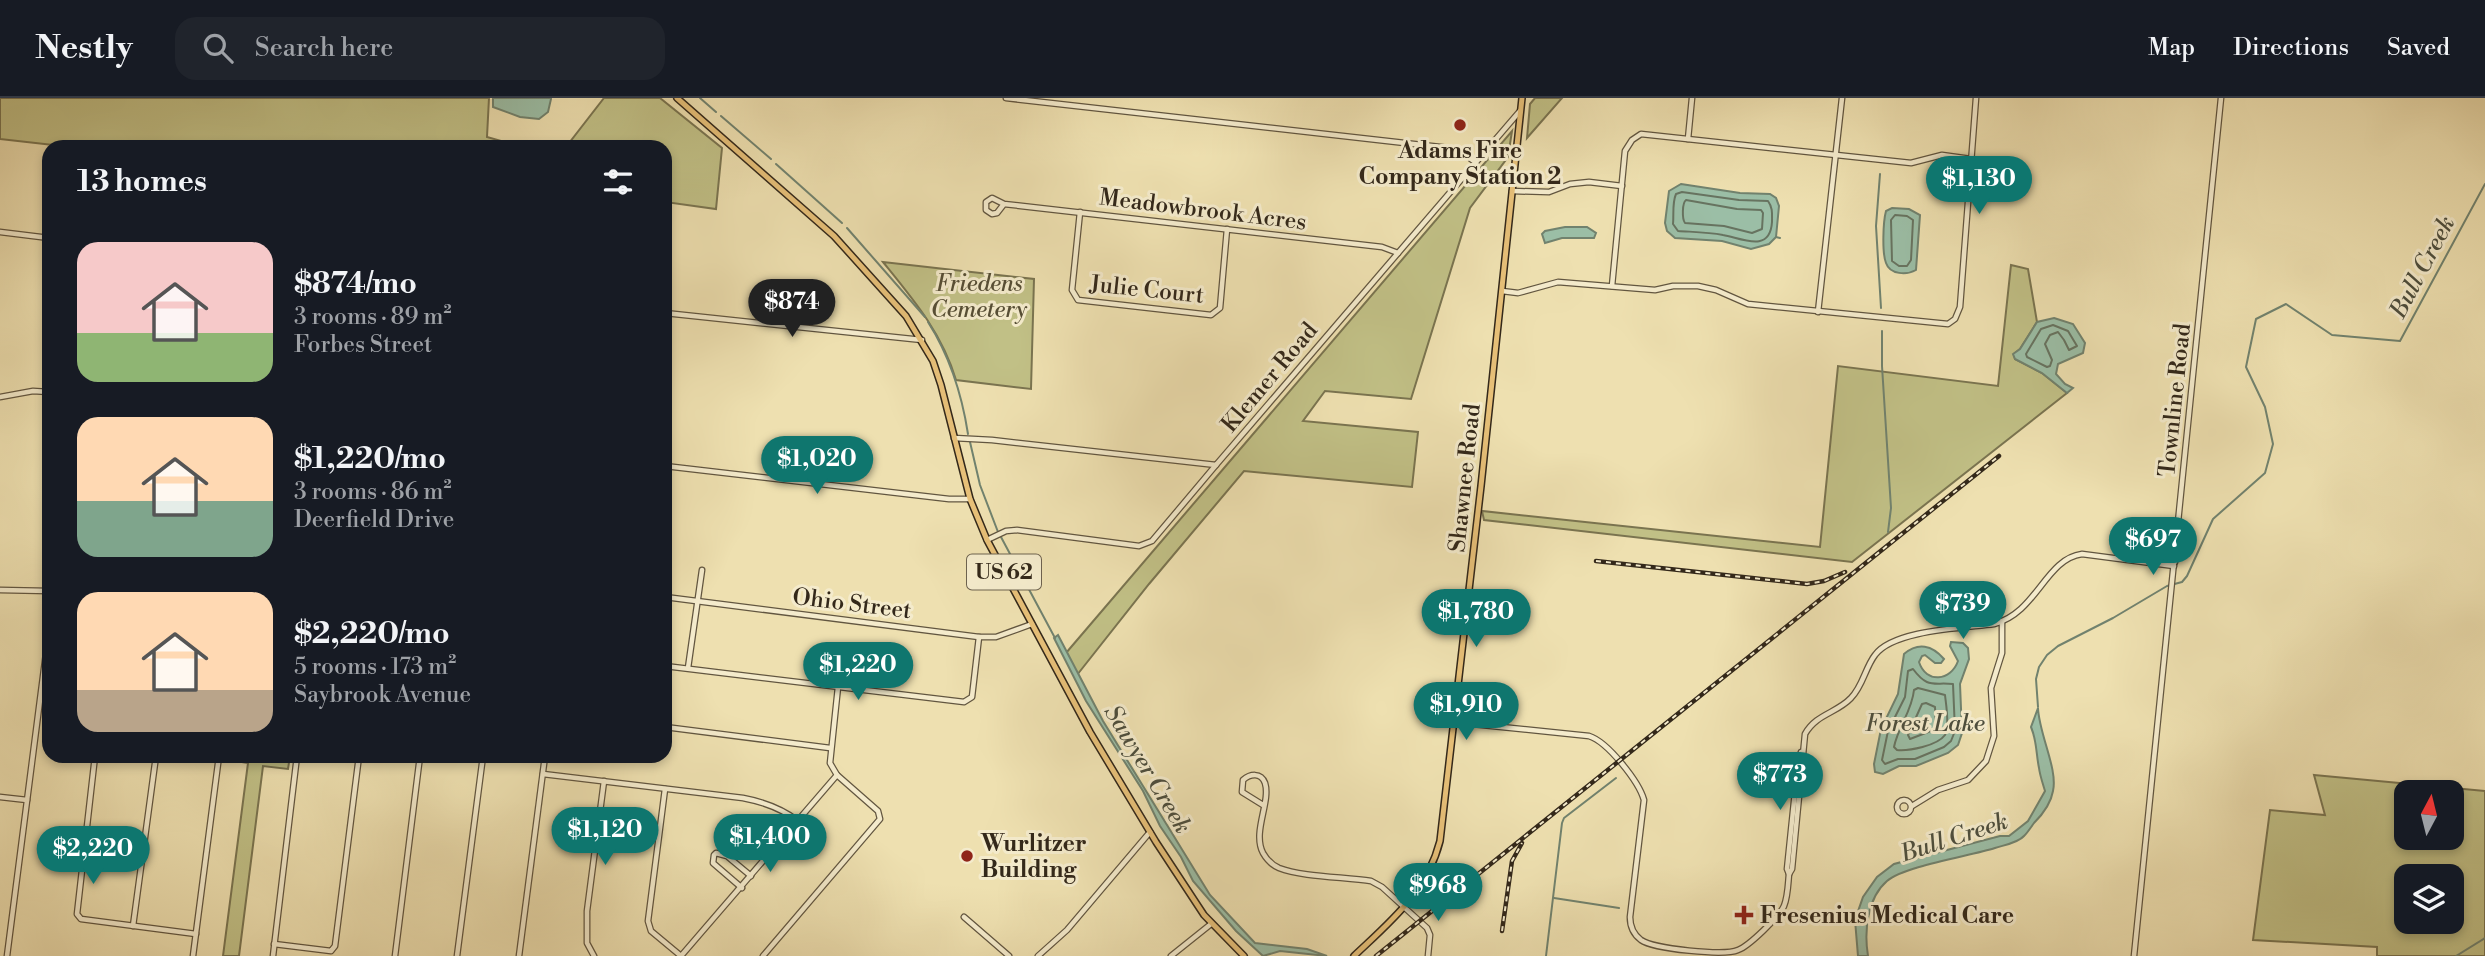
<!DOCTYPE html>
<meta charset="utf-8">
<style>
:root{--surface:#171b24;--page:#20242c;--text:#f1f3f6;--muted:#9ea1a6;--line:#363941;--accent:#0f766e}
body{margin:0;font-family:"Libre Bodoni",serif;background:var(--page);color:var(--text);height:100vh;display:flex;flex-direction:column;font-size:26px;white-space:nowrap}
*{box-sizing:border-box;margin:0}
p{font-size:23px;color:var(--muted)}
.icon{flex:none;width:38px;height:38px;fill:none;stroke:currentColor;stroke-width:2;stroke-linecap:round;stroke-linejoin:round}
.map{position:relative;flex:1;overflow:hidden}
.sheet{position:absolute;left:42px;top:42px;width:630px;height:623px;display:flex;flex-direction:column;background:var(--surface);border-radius:21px;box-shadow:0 4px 10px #0003}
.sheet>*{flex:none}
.needle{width:46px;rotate:7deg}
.controls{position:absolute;left:2394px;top:682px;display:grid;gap:14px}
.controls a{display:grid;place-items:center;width:70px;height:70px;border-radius:14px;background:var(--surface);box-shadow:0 4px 10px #0003;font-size:35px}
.price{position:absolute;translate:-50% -60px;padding:0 16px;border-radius:24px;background:var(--accent);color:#fff;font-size:23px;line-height:46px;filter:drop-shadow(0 2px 4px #0008)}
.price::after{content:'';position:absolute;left:50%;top:42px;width:21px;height:16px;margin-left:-10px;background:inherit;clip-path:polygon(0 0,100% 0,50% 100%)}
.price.active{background:#222;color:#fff}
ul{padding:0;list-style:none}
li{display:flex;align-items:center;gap:21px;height:175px;padding:0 35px}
li span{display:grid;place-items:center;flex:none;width:196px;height:140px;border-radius:21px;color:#555}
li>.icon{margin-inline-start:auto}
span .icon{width:84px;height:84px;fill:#fffc;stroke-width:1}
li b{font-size:30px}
h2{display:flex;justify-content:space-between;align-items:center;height:84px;padding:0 35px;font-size:30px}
header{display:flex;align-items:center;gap:42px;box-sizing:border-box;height:98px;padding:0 35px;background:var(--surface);border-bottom:2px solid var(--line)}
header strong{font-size:33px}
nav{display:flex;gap:38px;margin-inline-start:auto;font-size:24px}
.search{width:490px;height:63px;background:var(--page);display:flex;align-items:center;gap:18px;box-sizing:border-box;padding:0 24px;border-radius:21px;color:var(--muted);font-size:26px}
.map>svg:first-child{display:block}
.green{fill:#c1c086;stroke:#7a7450;stroke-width:2;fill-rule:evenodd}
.water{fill:#9bbea6;stroke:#71826e;stroke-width:2}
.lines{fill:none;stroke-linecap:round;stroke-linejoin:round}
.shore{stroke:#677360;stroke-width:2}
.stream{stroke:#71826e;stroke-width:2}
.minor-casing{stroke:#625640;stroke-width:7}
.major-casing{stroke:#33281a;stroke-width:8}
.minor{stroke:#f4ebcc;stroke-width:4.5}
.major{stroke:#e7c078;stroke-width:5}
.rail-casing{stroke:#33281a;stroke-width:4.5}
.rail{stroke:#f4ebcc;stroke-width:2;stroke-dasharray:5;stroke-linecap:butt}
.poi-dot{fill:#8f2418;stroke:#f4ebcc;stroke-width:2.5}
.labels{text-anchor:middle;stroke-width:6;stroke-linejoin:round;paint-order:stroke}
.shield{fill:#f4ebcc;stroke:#6d624f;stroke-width:2}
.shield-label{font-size:21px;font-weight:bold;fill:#33281a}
.poi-label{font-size:23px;font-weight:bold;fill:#33281a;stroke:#f4ebcc;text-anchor:start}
.street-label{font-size:23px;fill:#33281a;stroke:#f4ebcc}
.park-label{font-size:23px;font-style:italic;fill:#564e35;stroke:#f4ebcc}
.water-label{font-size:24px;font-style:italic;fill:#4d4e3d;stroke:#f4ebcc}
</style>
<header>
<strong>Nestly</strong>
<div class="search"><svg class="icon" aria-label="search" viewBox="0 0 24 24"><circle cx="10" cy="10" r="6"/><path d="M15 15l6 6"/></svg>Search here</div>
<nav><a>Map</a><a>Directions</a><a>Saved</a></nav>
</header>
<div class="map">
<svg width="2485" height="858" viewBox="0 0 2485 858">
<rect width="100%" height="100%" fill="#eee0b0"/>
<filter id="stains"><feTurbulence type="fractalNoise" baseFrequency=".00286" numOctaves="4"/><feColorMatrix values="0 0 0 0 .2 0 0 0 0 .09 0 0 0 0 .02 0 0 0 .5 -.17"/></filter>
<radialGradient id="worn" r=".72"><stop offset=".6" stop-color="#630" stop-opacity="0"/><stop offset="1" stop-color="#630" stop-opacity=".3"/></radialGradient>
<g class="green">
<path d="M0,0H489L487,39L522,49H71L0,41Z"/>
<path d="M604,0H660L722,50L716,111L665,104V49H566Z"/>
<path d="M1535,0H1562L1527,40L1530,6Z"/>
<path d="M1512,33L1508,59L1470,110L1411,301L1325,293L1303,323L1418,334L1412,389L1244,373L1149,486L1077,577L1066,555Z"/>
<path d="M883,164L1034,181L1031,291L956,282C942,235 913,201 883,164Z"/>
<path d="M2011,167L2028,171L2037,224L2020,251L2014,256L2015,261L2042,275L2067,295L1852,464L1484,422L1482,413L1820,449L1838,268L1998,288Z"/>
<path d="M223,658H290L288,671L263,668L239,858H223L248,665L223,661Z"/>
<path d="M2314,677L2485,693V858H2377V849L2253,842L2270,712L2325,717ZM2406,695H2452V740H2406ZM2406,779H2452V824H2406Z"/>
</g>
<g class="water">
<path d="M493,0H551V1L548,14L539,21L520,19L493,9Z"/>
<path d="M1681,86L1740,95L1770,96L1776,100L1779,108L1776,139L1769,146L1751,151L1722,143L1675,140L1667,133L1665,125L1669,93Z"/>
<path d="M1892,110L1909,111L1920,117L1916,172C1907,177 1890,177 1886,165C1882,155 1883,124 1886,113Z"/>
<path d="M1565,129H1587L1596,135L1594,140H1562L1545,145L1542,136L1545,133Z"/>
<path d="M2054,220L2073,226L2085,245L2083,255L2058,266L2056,276L2065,286L2073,290L2067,295L2042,275L2015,261L2013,256L2020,251L2037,224Z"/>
<path d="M1058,537L1103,623L1210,797L1255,845L1307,851L1327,858L1280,853L1263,858L1236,833L1193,783L1181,759L1160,728L1143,693L1086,603L1054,540Z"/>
<path d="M1951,544L1963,545L1968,550L1969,561L1960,586L1962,635L1958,647L1948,655L1916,668H1899L1883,676L1875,674L1874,666L1881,631L1898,596L1904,556C1918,544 1932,547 1944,561L1941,565H1935L1925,557L1922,558L1919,564C1926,586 1951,583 1958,563L1950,548Z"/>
<path d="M2038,610C2039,636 2058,671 2053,693C2051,705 2042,717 2034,725C2031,729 2028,734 2024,738C2018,745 2004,747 1995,750C1970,758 1904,768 1887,783C1867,800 1864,834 1868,858H1858L1855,822L1863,799L1877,779L1894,766L2000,738H2009L2028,723L2045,693C2043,686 2040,678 2039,670C2036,656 2037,643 2031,629Z"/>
</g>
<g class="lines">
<g class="shore">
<path d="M1682,94L1739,102L1768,103C1773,110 1772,116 1772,124C1770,156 1741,140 1723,137C1708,134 1693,134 1678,133L1673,126C1674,116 1672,105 1676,96Z"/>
<path d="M1686,102L1737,111L1761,112L1763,115L1762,131L1752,135L1724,128L1685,125C1682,121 1682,105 1686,102Z"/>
<path d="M1895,117L1907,118L1913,122L1911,162L1907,168H1899L1892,163L1891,122Z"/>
<path d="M2053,227L2068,233L2077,248L2069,252L2064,242L2058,234L2050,237L2045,246L2052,262L2050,268L2047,269L2027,259L2026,256L2041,231Z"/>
<path d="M1913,571C1928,591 1933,584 1953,586L1955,633L1951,643L1944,649L1915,661H1898L1885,666L1882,662L1888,633L1905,599L1908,573Z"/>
<path d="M1918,590L1945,597C1946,607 1950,628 1945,637C1937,648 1909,653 1897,652L1894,649C1898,629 1912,613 1914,592Z"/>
<path d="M1926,605L1935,609L1936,631L1910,641L1908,637L1922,606Z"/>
</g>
<g class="stream">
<path d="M700,0L716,14"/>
<path d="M721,18L771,61"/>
<path d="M776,66L842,125"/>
<path d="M1880,76L1876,128L1881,210"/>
<path d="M847,130L925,219"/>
<path d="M1776,139L1780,140"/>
<path d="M928,224C949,257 962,297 968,336"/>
<path d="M1882,233V268L1891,410L1888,434"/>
<path d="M970,344L980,387L998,434"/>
<path d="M1001,439L1055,540"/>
<path d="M2038,609L2036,581L2039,569L2047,557L2058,548L2113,520L2167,488L2182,484L2187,478L2213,421L2265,375L2273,346L2265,309L2246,269L2256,221L2286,206L2332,237L2400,243L2485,86"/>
<path d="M1554,800L1619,810"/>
<path d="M1546,858L1562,725L1564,720L1616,680"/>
<path d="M2456,858L2485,840"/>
</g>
<g class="minor-casing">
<g id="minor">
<path d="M1006,0L1449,50L1461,54L1475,64"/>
<path d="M1688,41L1692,0"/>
<path d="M1512,93L1549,94L1570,86L1589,84L1622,88"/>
<path d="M1004,106L997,115L992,116L986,112V104L992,100L1004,106L1382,149L1398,155"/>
<path d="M1080,114L1072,192L1078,202L1211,217L1220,210L1227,131"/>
<path d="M0,134L49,140"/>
<path d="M1612,188L1625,53L1632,42L1641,36L1911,65L1942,57L1971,61"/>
<path d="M1502,193L1518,195L1558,184L1655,192L1673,188H1698L1716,192L1748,206L1948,226L1955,221L1960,209L1976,0"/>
<path d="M1818,214L1842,0"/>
<path d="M665,215L922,242"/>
<path d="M0,299L33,293L49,294"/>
<path d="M954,340L992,342L1216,367L1520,13"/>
<path d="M665,368L949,401H970"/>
<path d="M987,442L1006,433L1017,432L1139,448L1152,443L1216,367"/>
<path d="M2139,462L2175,464"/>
<path d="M0,492L49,493"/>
<path d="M665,499L979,539H996L1032,526"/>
<path d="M665,568L964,604L972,599L979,539"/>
<path d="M688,570L702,472"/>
<path d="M1455,622L1462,625L1589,638C1608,644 1639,684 1644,702L1630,819C1630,829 1633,836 1641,842C1654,851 1724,858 1738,852C1749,848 1779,819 1784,808C1788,798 1788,786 1789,776L1792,771L1805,636C1816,616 1837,615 1851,600C1863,588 1865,570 1875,557C1893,532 1963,530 1994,526C2037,515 2045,461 2082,456L2174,468"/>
<path d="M1455,622L1463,621L1502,628"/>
<path d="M665,629L830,650"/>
<path d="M95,658L77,816L81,821L196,836"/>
<path d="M543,676L743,700C764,704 781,710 798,723"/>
<path d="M665,691L648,823L651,833L681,858"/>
<path d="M0,699L27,702"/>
<circle cx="1904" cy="709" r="7"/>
<path d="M1263,707L1242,694L1243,682C1250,676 1261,674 1265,685C1271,704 1252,734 1263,755C1267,762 1272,767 1279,770C1302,779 1345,779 1371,783L1382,789L1427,830L1430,837L1428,858"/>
<path d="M1912,708L1938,692L1968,682L1986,663L1994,638L1991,590L2002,555V523"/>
<path d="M1789,776L1787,771L1798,665L1801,654"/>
<path d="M742,790L713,765L714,757L716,755L727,758L751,778"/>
<path d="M964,819L1009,858"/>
<path d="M133,828L156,658"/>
<path d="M274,846L331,853L335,848L359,658"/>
<path d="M7,858L49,532"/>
<path d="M193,858L219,658"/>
<path d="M273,858L297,658"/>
<path d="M395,858L420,658"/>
<path d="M457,858L483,658"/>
<path d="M519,858L545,658"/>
<path d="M594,858L587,845V813L604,683"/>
<path d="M681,858L837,677"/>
<path d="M763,858L880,721L878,713L837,677L830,665L838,589"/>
<path d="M1038,858L1067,832L1150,734"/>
<path d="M1171,858L1211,826"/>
<path d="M2134,858L2221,0"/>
</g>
</g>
<g class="major-casing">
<g id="major">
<path d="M677,0L834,138L906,218L933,263L941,287L970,401L987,442L1090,634L1156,744L1204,817L1244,858"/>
<path d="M1354,858C1391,823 1427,794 1440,743L1481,388L1522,0"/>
</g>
</g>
<use href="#minor" class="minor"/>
<use href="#major" class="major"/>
<g class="rail-casing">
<g id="rail">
<path d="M1596,463L1807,486L1824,483L1845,474"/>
<path d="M1502,833L1512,763L1522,745"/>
<path d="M1376,858L1999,358"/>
</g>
</g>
<use href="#rail" class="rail"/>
</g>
<g class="poi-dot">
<circle cx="1460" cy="27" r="7"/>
<circle cx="967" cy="758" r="7"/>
<path d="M1740.5 806.5h7v7h7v7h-7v7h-7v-7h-7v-7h7z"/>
</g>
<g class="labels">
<rect class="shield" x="967" y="456.5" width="74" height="35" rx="5"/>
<g class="shield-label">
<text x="1004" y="481">US 62</text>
</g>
<g class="poi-label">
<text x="1460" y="60" text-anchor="middle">Adams Fire<tspan x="1460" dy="26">Company Station 2</tspan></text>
<text x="981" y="753">Wurlitzer<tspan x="981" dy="26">Building</tspan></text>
<text x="1760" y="825">Fresenius Medical Care</text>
</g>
<g class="street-label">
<text transform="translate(1203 111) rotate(7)" y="8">Meadowbrook Acres</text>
<text transform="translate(1147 191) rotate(6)" y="8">Julie Court</text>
<text transform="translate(1269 279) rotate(-50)" y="8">Klemer Road</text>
<text transform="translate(2174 302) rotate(-84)" y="8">Townline Road</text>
<text transform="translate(1464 380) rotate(-84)" y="8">Shawnee Road</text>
<text transform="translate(852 505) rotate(7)" y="8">Ohio Street</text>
</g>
<g class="park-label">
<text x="979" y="193">Friedens<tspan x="979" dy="26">Cemetery</tspan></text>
</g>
<g class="water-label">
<text transform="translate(2422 169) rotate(-62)" y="8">Bull Creek</text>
<text x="1925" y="633">Forest Lake</text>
<text transform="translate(1148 671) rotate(59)" y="8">Sawyer Creek</text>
<text transform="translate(1954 739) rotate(-18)" y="8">Bull Creek</text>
</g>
</g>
<rect width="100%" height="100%" filter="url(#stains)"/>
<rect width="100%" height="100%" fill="url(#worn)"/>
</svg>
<div class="controls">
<a><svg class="needle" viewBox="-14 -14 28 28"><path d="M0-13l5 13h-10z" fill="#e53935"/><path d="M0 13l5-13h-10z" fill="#9ea1a6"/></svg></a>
<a><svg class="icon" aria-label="layers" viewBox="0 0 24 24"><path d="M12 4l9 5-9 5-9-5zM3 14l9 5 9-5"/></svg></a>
</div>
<b class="price" style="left:1979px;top:118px">$1,130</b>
<b class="price active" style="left:792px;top:241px">$874</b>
<b class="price" style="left:817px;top:398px">$1,020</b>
<b class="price" style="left:2153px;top:479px">$697</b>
<b class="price" style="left:1963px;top:543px">$739</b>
<b class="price" style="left:1476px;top:551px">$1,780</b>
<b class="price" style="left:858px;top:604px">$1,220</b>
<b class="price" style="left:1466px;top:644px">$1,910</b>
<b class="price" style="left:1780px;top:714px">$773</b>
<b class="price" style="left:605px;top:769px">$1,120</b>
<b class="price" style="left:770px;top:776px">$1,400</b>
<b class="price" style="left:93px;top:788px">$2,220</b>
<b class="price" style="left:1438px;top:825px">$968</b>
<section class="sheet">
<h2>13 homes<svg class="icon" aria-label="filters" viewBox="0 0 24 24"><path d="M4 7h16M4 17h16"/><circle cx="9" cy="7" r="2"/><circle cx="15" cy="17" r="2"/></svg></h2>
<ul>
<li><span style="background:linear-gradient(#f6c9c9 65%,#8fb573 0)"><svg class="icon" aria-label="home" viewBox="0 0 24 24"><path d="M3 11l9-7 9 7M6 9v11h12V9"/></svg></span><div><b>$874/mo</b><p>3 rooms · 89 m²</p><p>Forbes Street</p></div></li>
<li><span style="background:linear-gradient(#ffd9b3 60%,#7fa58c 0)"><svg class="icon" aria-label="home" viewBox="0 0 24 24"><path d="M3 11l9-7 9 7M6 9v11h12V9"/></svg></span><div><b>$1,220/mo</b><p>3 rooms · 86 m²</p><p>Deerfield Drive</p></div></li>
<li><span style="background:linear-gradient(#ffd9b3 70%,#b9a48a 0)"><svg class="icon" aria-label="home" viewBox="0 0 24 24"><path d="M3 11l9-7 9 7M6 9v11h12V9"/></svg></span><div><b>$2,220/mo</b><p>5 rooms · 173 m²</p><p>Saybrook Avenue</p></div></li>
</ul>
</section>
</div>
